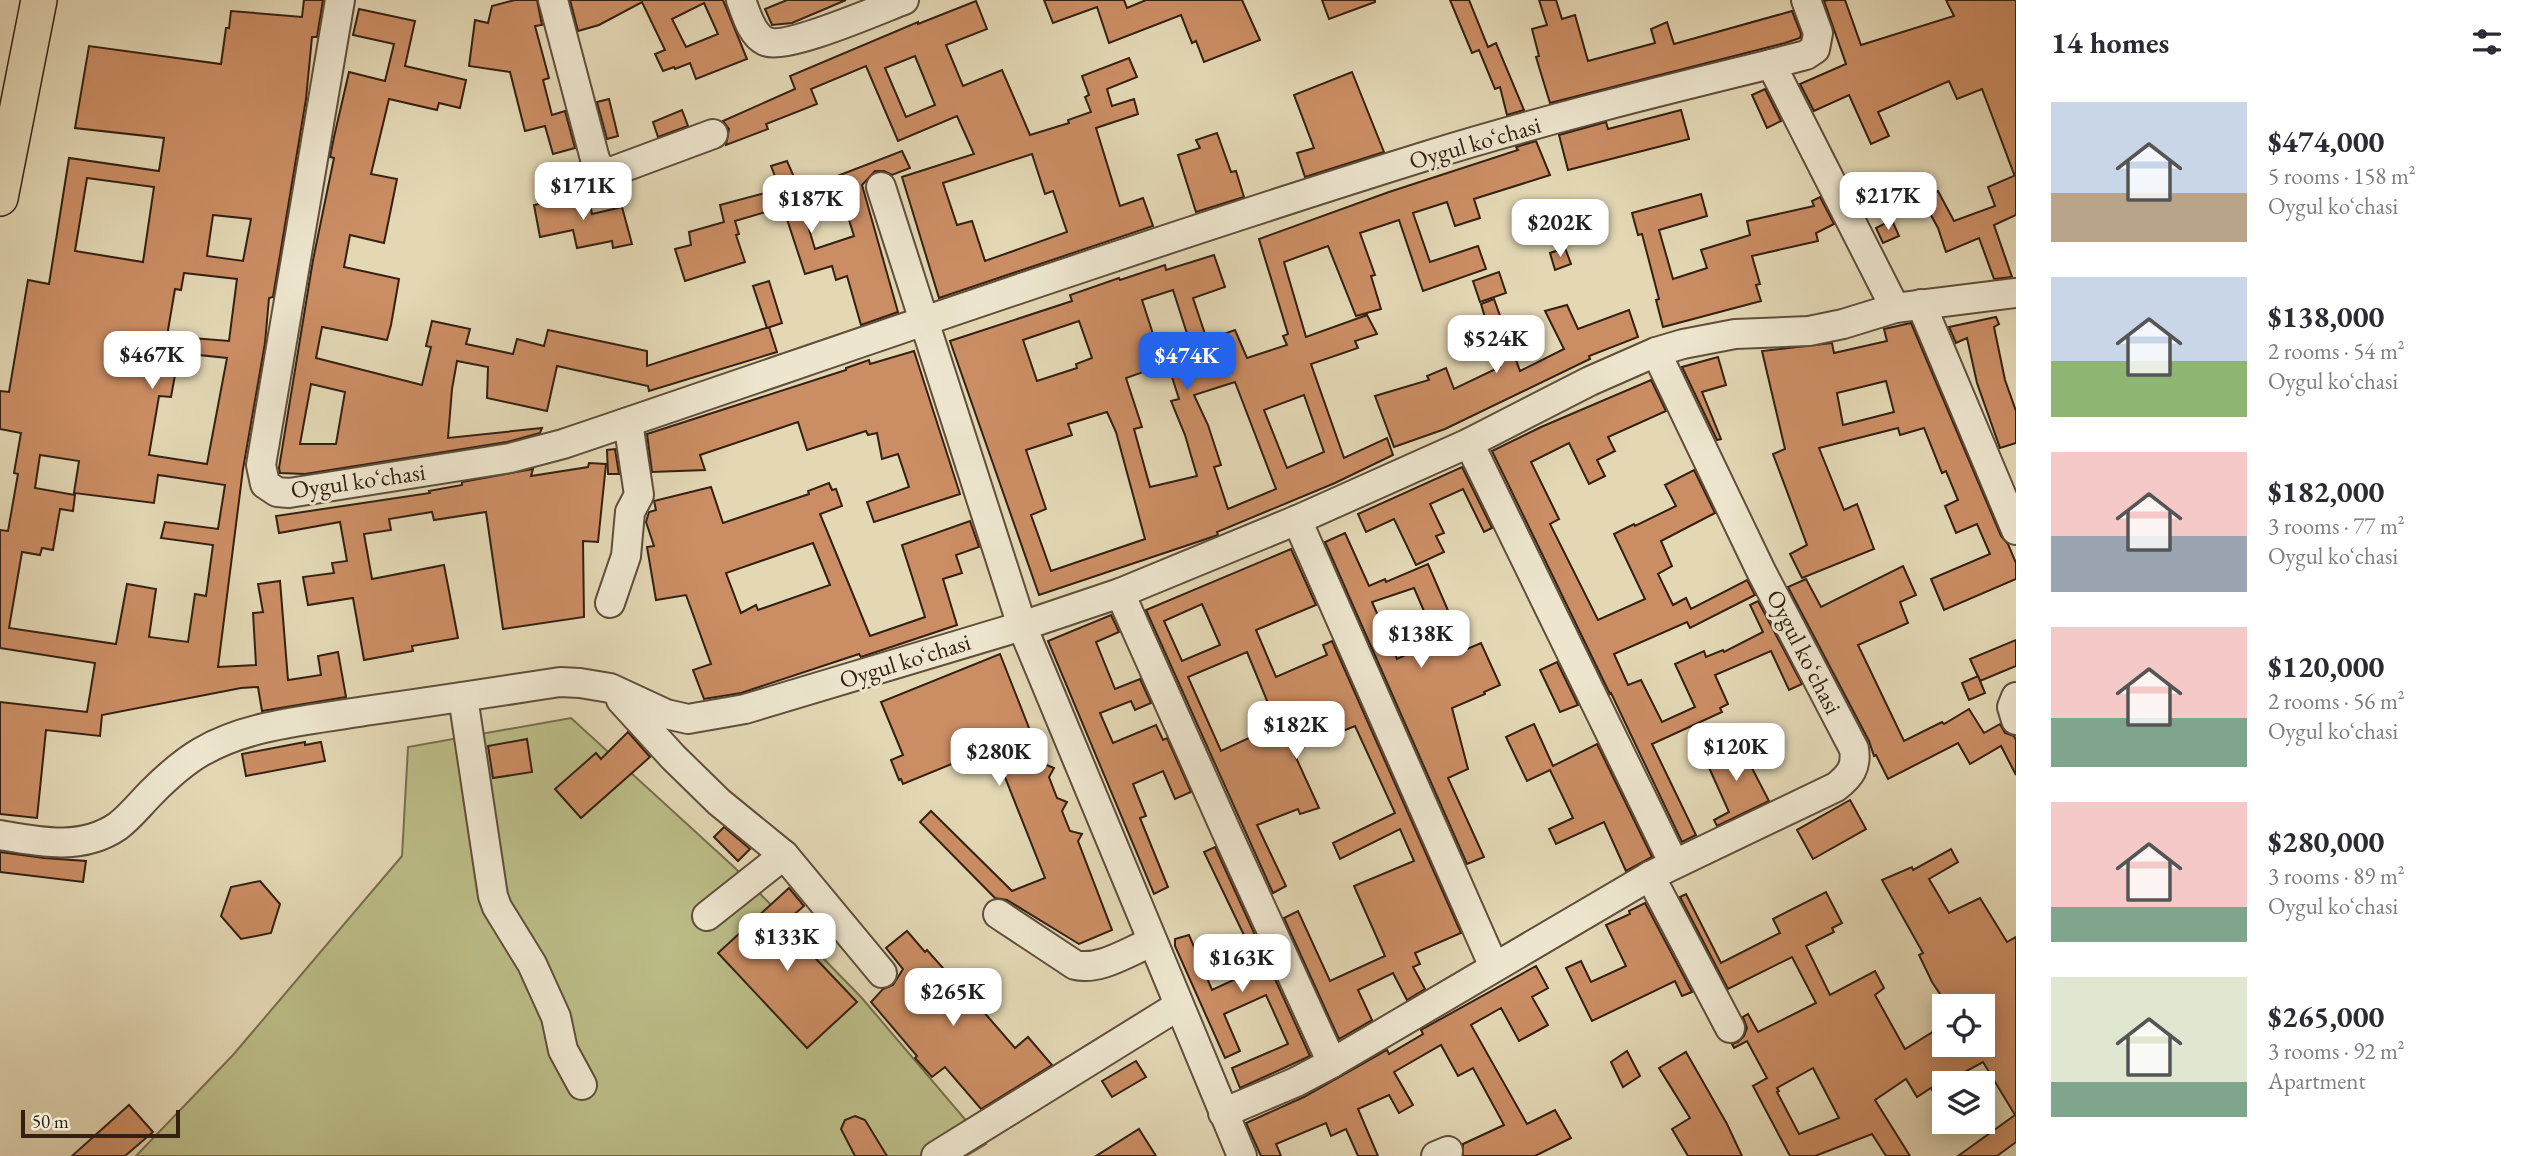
<!DOCTYPE html>
<meta charset="utf-8">
<style>
:root{--surface:#fff;--page:#f7f7f7;--text:#2b2b33;--muted:#7c7c81;--accent:#2563eb}
body{margin:0;font-family:"EB Garamond",serif;background:var(--page);color:var(--text);height:100vh;display:flex;flex-direction:column;font-size:26px;white-space:nowrap}
*{box-sizing:border-box;margin:0}
p{font-size:23px;color:var(--muted)}
.icon{flex:none;width:38px;height:38px;fill:none;stroke:currentColor;stroke-width:2;stroke-linecap:round;stroke-linejoin:round}
.map{position:relative;flex:1;overflow:hidden}
.drawer{display:flex;flex-direction:column;background:var(--surface);width:525px}
.drawer>*{flex:none}
.controls{position:absolute;left:1932px;top:994px;display:grid;gap:14px}
.controls a{display:grid;place-items:center;width:63px;height:63px;border-radius:0px;background:var(--surface);box-shadow:0 4px 18px #0003;font-size:35px}
.scale{position:absolute;left:21px;bottom:18px;width:159px;box-sizing:border-box;padding-left:7px;border:4px solid #342012;border-top:0;font-size:19px;line-height:24px;white-space:nowrap;color:#342012;-webkit-text-stroke:5px #ede5ce;paint-order:stroke}
.price{position:absolute;translate:-50% -60px;padding:0 16px;border-radius:14px;background:#fff;color:#222;font-size:23px;line-height:46px;filter:drop-shadow(0 2px 4px #0008)}
.price::after{content:'';position:absolute;left:50%;top:42px;width:21px;height:16px;margin-left:-10px;background:inherit;clip-path:polygon(0 0,100% 0,50% 100%)}
.price.current{background:var(--accent);color:#fff}
ul{padding:0;list-style:none}
li{display:flex;align-items:center;gap:21px;height:175px;padding:0 35px}
li span{display:grid;place-items:center;flex:none;width:196px;height:140px;border-radius:0px;color:#555}
li>.icon{margin-inline-start:auto}
span .icon{width:84px;height:84px;fill:#fffc;stroke-width:1}
li b{font-size:30px}
h2{display:flex;justify-content:space-between;align-items:center;height:84px;padding:0 35px;font-size:30px}
main{display:flex;flex:1;min-height:0}
.map>svg:first-child{display:block}
.green{fill:#bbbc87;stroke:#786e4c;stroke-width:2}
.building{fill:#cb8d64;stroke:#342012;stroke-width:2;fill-rule:evenodd}
.lines{fill:none;stroke-linecap:round;stroke-linejoin:round}
.minor-casing{stroke:#604e3a;stroke-width:32}
.major-casing{stroke:#342012;stroke-width:38}
.minor{stroke:#ede5ce;stroke-width:28}
.major{stroke:#e3d7b4;stroke-width:35}
.labels{text-anchor:middle;stroke-width:6;stroke-linejoin:round;paint-order:stroke}
.street-label{font-size:24px;fill:#342012;stroke:#ede5ce}
</style>
<main>
<div class="map">
<svg width="2016" height="1156" viewBox="0 0 2016 1156">
<rect width="100%" height="100%" fill="#e3d7b4"/>
<filter id="stains"><feTurbulence type="fractalNoise" baseFrequency=".00286" numOctaves="4"/><feColorMatrix values="0 0 0 0 .2 0 0 0 0 .09 0 0 0 0 .02 0 0 0 .5 -.17"/></filter>
<radialGradient id="worn" r=".72"><stop offset=".6" stop-color="#630" stop-opacity="0"/><stop offset="1" stop-color="#630" stop-opacity=".3"/></radialGradient>
<path class="green" d="M571,718L734,867L861,997L986,1144L966,1156H136L233,1055L402,856L408,747Z"/>
<g class="building">
<path d="M304,0H323L317,37H312L306,99L273,297L269,298L265,343L243,469L218,667L256,665L253,613L263,612L258,584L280,581L288,680L321,675L318,656L338,652L346,697L262,711L258,687L241,688L102,715L100,736L46,730L37,818L0,814V702L87,712L95,663L0,648V530L8,531L18,474L14,473L21,433L0,429V391L9,392L28,280L49,284L69,158L159,171L164,138L75,128L89,46L221,64L226,28H229L231,11L302,17ZM87,178L154,187L143,262L75,251ZM213,215L251,219L243,261L207,256ZM184,273L237,279L229,341L167,336L175,289L181,290ZM179,353L227,358L207,464L149,455L159,396L171,397ZM40,455L79,461L74,493L154,503L158,475L225,485L218,529L165,522L161,538L213,545L206,596L195,594L188,642L149,637L156,589L127,584L116,644L9,628L22,552L40,555L42,548L53,550L60,509L73,511L75,495L35,488Z"/>
<path d="M515,0H537L542,25L535,26L549,78L543,80L552,115L565,111L575,148L553,154L545,126L525,131L510,72L469,66L475,20L488,23L492,6Z"/>
<path d="M570,0H723L747,59L696,79L690,63L675,69L674,67L663,71L655,54L665,50L642,2L599,25L578,31ZM704,3L718,34L686,47L672,19Z"/>
<path d="M787,0H846L792,23L772,25L765,9Z"/>
<path d="M1044,0H1124L1127,8L1146,0H1242L1260,40L1204,62L1196,41L1192,43L1181,15L1109,43L1097,7L1053,23Z"/>
<path d="M1322,0H1375V2L1329,19Z"/>
<path d="M1450,0H1469L1488,47L1496,43L1524,110L1507,115L1500,87L1495,89L1479,50L1472,53Z"/>
<path d="M1539,0H1556L1562,19L1575,15L1588,61L1655,43L1651,29L1667,22L1674,44L1792,11L1801,34L1800,38L1785,43L1550,103L1536,57L1539,56L1532,29L1547,25Z"/>
<path d="M1828,0H1845L1861,45L1954,16L1946,0H2016V173L2014,174L1982,89L1957,99L1949,81L1878,112L1889,136L1871,144L1849,95L1814,111L1800,84L1846,64L1824,1Z"/>
<path d="M976,1L987,29L946,45L963,86L1002,70L1030,135L1069,123L1068,120L1091,112L1085,97L1089,95L1082,76L1129,58L1137,77L1107,89L1112,106L1134,99L1138,114L1096,128L1120,206L1143,198L1153,226L939,298L902,177L974,154L957,116L898,141L866,66L811,89L817,104L766,124L768,129L726,145L729,129L723,121L795,89L790,76L918,22V24ZM915,56L935,105L906,117L885,68ZM1032,154L1045,194L1053,191L1067,232L985,261L972,221L957,225L943,183Z"/>
<path d="M359,9L415,21L405,66L466,80L460,108L439,103L437,110L389,99L371,174L397,179L384,243L350,235L344,267L399,279L391,325L387,340L322,327L316,358L422,385L431,347L426,346L432,321L470,329L466,344L513,354L517,339L544,346L548,330L647,351V366L769,327L777,352L649,391L648,386L557,366L547,411L487,398L488,367L457,361L452,389L448,438L542,428L540,433L507,442L305,474L280,473L279,468L313,260L334,158L330,157L334,137L349,72L385,81L394,44L353,35ZM311,384L345,392L336,444H300Z"/>
<path d="M1352,72L1384,152L1305,177L1297,153L1314,148L1294,95Z"/>
<path d="M1765,89L1781,121L1767,128L1752,95Z"/>
<path d="M609,99L618,136L607,139L597,102Z"/>
<path d="M682,110L688,126L658,137L653,122Z"/>
<path d="M1681,110L1689,139L1568,170L1559,135L1606,122L1608,129Z"/>
<path d="M1217,133L1231,172L1236,171L1244,197L1196,212L1178,155L1200,148L1196,140Z"/>
<path d="M1536,141L1550,175L1474,199L1480,218L1455,226L1447,202L1413,213L1430,262L1478,246L1486,269L1423,291L1399,220L1360,233L1375,275L1371,276L1381,309L1356,316L1328,246L1284,262L1306,337L1367,315L1377,334L1355,341L1358,348L1311,364L1344,458L1387,438L1393,455L1335,483L1217,532L1218,535L1039,595L950,341L1072,301L1070,295L1119,278L1120,280L1165,265L1166,270L1214,255L1225,287L1193,298L1207,340L1235,330L1247,358L1287,345L1283,336L1288,334L1259,239L1389,192L1518,150L1516,147ZM1173,290L1190,343L1164,352L1179,399L1171,401L1185,435L1197,476L1150,487L1134,429L1142,427L1126,378L1163,365L1142,300ZM1079,321L1092,358L1076,364L1077,368L1037,381L1023,340ZM1235,382L1276,489L1228,509L1214,467L1221,465L1208,425L1194,395ZM1304,395L1324,452L1287,468L1264,410ZM1107,412L1116,432L1145,539L1051,571L1031,515L1046,509L1026,450L1072,435L1068,424Z"/>
<path d="M902,151L910,168L892,175L884,171H875L862,185L898,312L861,325L847,276L836,280L832,266L805,274L783,207L735,221L739,234L736,235L745,262L685,281L675,249L691,245L689,232L724,222L720,205L780,189L771,166L787,161L794,177L798,202L837,189L832,178ZM844,204L854,236L815,249L805,216Z"/>
<path d="M2016,175V215L1994,225L2012,277L1994,279L1979,238L1946,252L1938,228L1922,199L1938,191L1954,221L1995,206L1988,187Z"/>
<path d="M588,194L592,214L622,207L632,244L613,248L612,241L577,248L573,230L540,237L534,205Z"/>
<path d="M1701,194L1707,216L1659,230L1673,279L1707,268L1701,250L1750,235L1747,221L1814,206L1812,201L1820,197L1834,224L1816,233L1818,241L1752,256L1760,284L1756,285L1761,301L1663,327L1656,300L1659,299L1642,234L1638,235L1632,213Z"/>
<path d="M1892,220L1899,236L1883,243L1876,228Z"/>
<path d="M1565,248L1571,264L1555,270L1550,253Z"/>
<path d="M1499,272L1506,293L1480,302L1473,281Z"/>
<path d="M769,281L782,323L767,328L753,286Z"/>
<path d="M1494,299L1520,371L1564,349L1545,311L1567,305L1578,329L1629,310L1638,337L1589,356L1590,359L1445,429L1394,447L1375,396L1429,380L1427,376L1446,368L1454,389L1500,367L1481,304Z"/>
<path d="M1996,317L1999,324L1994,327L2005,380L2016,411V443L2000,448L1977,383L1967,338L1956,343L1949,327Z"/>
<path d="M1911,323L2001,536L2008,544L2016,563V579L1944,610L1931,579L1990,554L1977,524L1956,533L1945,506L1958,500L1946,471L1942,473L1924,428L1900,435L1898,428L1819,448L1844,510L1857,504L1874,549L1802,578L1790,554L1807,545L1773,454L1785,449L1762,351L1832,343L1834,353L1887,341L1884,329ZM1886,381L1894,412L1843,425L1837,393Z"/>
<path d="M914,351L960,494L874,522L867,502L909,487L898,454L882,459L877,433L868,435L866,431L807,450L798,422L700,455L705,470L652,472L647,434L846,370V368L869,360L870,364Z"/>
<path d="M1718,357L1726,385L1702,392L1721,439L1717,440L1682,367Z"/>
<path d="M1651,380L1666,411L1608,437L1615,451L1597,460L1605,476L1589,484L1569,443L1531,462L1559,519L1550,524L1598,620L1645,599L1614,534L1634,524L1635,526L1676,506L1665,485L1694,470L1715,513L1661,541L1672,566L1658,574L1673,605L1686,598L1691,609L1747,580L1755,595L1690,628L1687,622L1614,654L1628,685L1641,680L1662,722L1695,707L1675,664L1704,651L1706,657L1723,650L1724,652L1763,632L1750,605L1758,601L1802,684L1789,690L1771,651L1715,675L1728,704L1720,708L1722,712L1652,744L1696,835L1682,842L1611,693L1610,694L1492,451L1541,427Z"/>
<path d="M615,449L619,474H608L607,450Z"/>
<path d="M589,463L606,464L598,542L583,541L584,617L503,629L486,512L434,520L432,512L389,519L391,530L364,534L372,579L444,565L458,638L412,646L413,651L364,660L353,598L308,605L303,577L334,573L332,563L347,561L340,522L279,533L276,516L430,493L429,491L462,485V482L533,469L531,476L588,467Z"/>
<path d="M1462,467L1492,528L1484,532L1463,489L1430,504L1444,533L1436,536L1444,552L1416,565L1394,519L1366,532L1358,514Z"/>
<path d="M829,483L832,490L836,489L842,506L820,514L870,636L925,617L902,545L970,521L979,547L956,555L962,573L943,579L957,625L861,657L859,654L741,693L704,699L693,670L711,664L686,595L656,600L647,547L654,546L646,522L649,512L656,510L654,501L711,487L723,523L809,494L808,491ZM813,543L830,585L758,610L756,605L741,613L726,573Z"/>
<path d="M1345,533L1369,586L1385,579L1386,582L1428,564L1465,650L1481,643L1500,685L1484,692L1485,694L1452,708L1468,769L1448,778L1484,857L1467,864L1325,542ZM1414,588L1437,641L1397,659L1372,602Z"/>
<path d="M1291,549L1316,605L1256,630L1276,677L1327,655L1323,645L1332,641L1461,933L1415,953L1420,964L1413,967L1425,989L1407,1000L1393,973L1358,990L1372,1020L1339,1039L1284,918L1298,911L1330,981L1385,956L1354,886L1414,861L1400,829L1340,859L1333,843L1395,813L1355,726L1293,751L1319,808L1300,814L1298,809L1257,825L1286,886L1273,893L1146,610ZM1202,604L1220,645L1182,661L1164,621ZM1247,652L1277,725L1221,751L1188,677Z"/>
<path d="M1903,566L1916,595L1900,602L1908,623L1858,645L1904,741L1942,722L1944,724L1969,709L1984,733L2000,724L2005,733L2014,736L2016,740V775L2001,746L1970,764L1958,743L1888,779L1876,755L1874,756L1869,741L1788,587L1806,579L1821,607Z"/>
<path d="M1111,615L1119,632L1096,642L1115,689L1140,679L1151,703L1135,710L1131,701L1100,713L1113,743L1156,725L1163,740L1167,738L1191,792L1175,799L1163,771L1133,784L1146,816L1140,818L1168,887L1154,894L1048,641Z"/>
<path d="M2016,640V666L1980,681L1970,659Z"/>
<path d="M1000,654L1031,733L1041,736L1036,745L1044,764L1054,768L1049,777L1057,798L1067,802L1062,811L1070,831L1082,834L1078,841L1112,930L1079,944L1007,900L995,898L920,822L931,811L1012,891L1045,878L993,747L903,784L901,779L899,780L891,760L903,755L881,702Z"/>
<path d="M1557,662L1578,705L1560,712L1540,670Z"/>
<path d="M1978,676L1985,693L1969,700L1962,683Z"/>
<path d="M1534,724L1553,766L1597,744L1652,857L1626,871L1604,822L1556,844L1549,829L1573,818L1550,770L1527,781L1506,737Z"/>
<path d="M628,732L650,757L581,818L555,789L596,753L601,759Z"/>
<path d="M527,739L532,772L493,778L488,746Z"/>
<path d="M305,742V745L321,742L325,761L246,776L242,754Z"/>
<path d="M1739,743L1769,801L1717,826L1714,820L1729,812L1706,761Z"/>
<path d="M1850,800L1866,829L1813,859L1797,830Z"/>
<path d="M724,827L750,849L738,861L714,837Z"/>
<path d="M1215,847L1310,1056L1240,1088L1232,1068L1288,1044L1266,995L1224,1014L1240,1051L1225,1058L1175,946V939L1189,935L1212,990L1251,972L1247,961L1255,958L1204,852Z"/>
<path d="M1951,849L1958,862L1929,879L1949,913L1980,898L2007,942L2016,937V1142L1997,1156H1958L2015,1115L1983,1062L1944,1083V1111L1931,1088L1917,1097L1906,1079L1875,1100L1910,1156H1886L1872,1134L1815,1156H1790L1753,1086L1767,1078L1747,1041L1734,1048L1732,1044L1738,1042L1744,1036L1747,1028L1743,1017L1748,1014L1758,1032L1816,1003L1792,957L1728,989L1680,897L1686,894L1721,963L1780,933L1773,919L1826,892L1842,923L1832,928L1834,932L1806,946L1830,995L1875,971L1884,988L1875,995L1905,1049L1944,1025V1045H1983V1006H1948L1932,982L1919,955L1923,953L1882,880L1912,867L1913,870ZM1813,1068L1839,1118L1799,1134L1777,1092L1779,1091L1777,1088Z"/>
<path d="M0,852L44,858L86,861L83,882L0,872Z"/>
<path d="M260,881L280,904L271,933L241,939L221,916L231,887Z"/>
<path d="M789,888L804,906L783,924L857,1002L807,1048L718,953Z"/>
<path d="M1645,903L1692,992L1682,996L1675,981L1592,1021L1566,968L1581,961L1591,982L1626,966L1606,925L1630,914L1629,911Z"/>
<path d="M907,931L925,952L927,950L949,975L950,973L1015,1048L1028,1037L1052,1065L981,1109L945,1067L932,1077L915,1058L917,1056L871,1002L883,989L893,985L903,969L886,948Z"/>
<path d="M1536,966L1548,988L1532,997L1548,1025L1519,1041L1501,1008L1471,1025L1527,1124L1555,1110L1571,1138L1535,1156H1463V1144L1504,1125L1473,1068L1458,1076L1441,1045L1394,1072L1413,1105L1399,1113L1389,1095L1358,1109L1378,1156H1358L1346,1129L1331,1136L1326,1123L1276,1144L1281,1156H1261L1246,1123L1304,1097L1387,1050L1389,1054L1423,1034L1421,1030Z"/>
<path d="M1627,1051L1640,1076L1623,1087L1611,1062Z"/>
<path d="M1686,1052L1727,1124L1742,1156H1688L1672,1129L1690,1118L1659,1068Z"/>
<path d="M1136,1061L1146,1077L1112,1097L1102,1081Z"/>
<path d="M129,1105L153,1132L125,1156H72Z"/>
<path d="M855,1116L865,1120L887,1156H855L841,1129L845,1120Z"/>
<path d="M1139,1129L1156,1156H1096Z"/>
</g>
<g class="lines">
<g class="minor-casing">
<g id="minor">
<path d="M340,0L261,465L265,484L277,492L289,493L510,458L563,444C850,347 1137,246 1426,156C1540,121 1656,92 1771,64L1895,308"/>
<path d="M553,0L595,159C600,170 605,173 616,170L713,134"/>
<path d="M741,0C746,13 751,34 765,41C785,51 880,9 904,0"/>
<path d="M1771,64L1806,55L1815,49L1818,33L1806,0"/>
<path d="M881,187L1022,626L1242,1156"/>
<path d="M1921,304L2016,530"/>
<path d="M1469,443L1674,864"/>
<path d="M1297,520L1494,967"/>
<path d="M1120,593L1227,833L1332,1063"/>
<path d="M610,603L626,556L630,512L639,495L628,422"/>
<path d="M463,697L493,896L497,907L532,964L556,1017L563,1050L582,1085"/>
<path d="M2016,697L2012,707L2016,720"/>
<path d="M621,700L673,757L719,802L784,855L882,973"/>
<path d="M0,835C40,842 82,851 118,826C130,817 141,803 152,792C167,777 182,763 201,752C249,724 311,720 365,711C430,702 495,692 560,682L580,683L610,688L666,714L688,719L745,709L1022,626L1120,593L1297,520L1469,443L1590,381L1656,352L1683,344L1735,334L1809,331L1843,324L1895,308L2016,293"/>
<path d="M1650,876L1730,1028"/>
<path d="M998,914L1075,965C1100,971 1129,951 1152,942"/>
<path d="M707,916L784,855"/>
<path d="M1223,1113L1296,1082L1332,1063L1650,876L1836,787C1850,776 1857,767 1854,749L1761,571L1656,352"/>
<path d="M936,1156L1178,1006"/>
<path d="M1436,1156L1448,1151"/>
</g>
</g>
<g class="major-casing">
<path id="major" d="M0,198L39,0"/>
</g>
<use href="#minor" class="minor"/>
<use href="#major" class="major"/>
</g>
<g class="labels">
<g class="street-label">
<text transform="translate(1475 143) rotate(-16)" y="8">Oygul koʻchasi</text>
<text transform="translate(358 481) rotate(-8)" y="8">Oygul koʻchasi</text>
<text transform="translate(1804 652) rotate(63)" y="8">Oygul koʻchasi</text>
<text transform="translate(905 661) rotate(-17)" y="8">Oygul koʻchasi</text>
</g>
</g>
<rect width="100%" height="100%" filter="url(#stains)"/>
<rect width="100%" height="100%" fill="url(#worn)"/>
</svg>
<div class="controls">
<a><svg class="icon" aria-label="locate" viewBox="0 0 24 24"><circle cx="12" cy="12" r="6"/><path d="M12 2v4M12 18v4M2 12h4M18 12h4"/></svg></a>
<a><svg class="icon" aria-label="layers" viewBox="0 0 24 24"><path d="M12 4l9 5-9 5-9-5zM3 14l9 5 9-5"/></svg></a>
</div>
<div class="scale">50 m</div>
<b class="price" style="left:583px;top:222px">$171K</b>
<b class="price" style="left:1888px;top:232px">$217K</b>
<b class="price" style="left:811px;top:235px">$187K</b>
<b class="price" style="left:1560px;top:259px">$202K</b>
<b class="price" style="left:1496px;top:375px">$524K</b>
<b class="price" style="left:152px;top:391px">$467K</b>
<b class="price current" style="left:1187px;top:392px">$474K</b>
<b class="price" style="left:1421px;top:670px">$138K</b>
<b class="price" style="left:1296px;top:761px">$182K</b>
<b class="price" style="left:1736px;top:783px">$120K</b>
<b class="price" style="left:999px;top:788px">$280K</b>
<b class="price" style="left:787px;top:973px">$133K</b>
<b class="price" style="left:1242px;top:994px">$163K</b>
<b class="price" style="left:953px;top:1028px">$265K</b>
</div>
<section class="drawer">
<h2>14 homes<svg class="icon" aria-label="filters" viewBox="0 0 24 24"><path d="M4 7h16M4 17h16"/><circle cx="9" cy="7" r="2"/><circle cx="15" cy="17" r="2"/></svg></h2>
<ul>
<li><span style="background:linear-gradient(#c9d6e8 65%,#b9a48a 0)"><svg class="icon" aria-label="home" viewBox="0 0 24 24"><path d="M3 11l9-7 9 7M6 9v11h12V9"/></svg></span><div><b>$474,000</b><p>5 rooms · 158 m²</p><p>Oygul koʻchasi</p></div></li>
<li><span style="background:linear-gradient(#c9d6e8 60%,#8fb573 0)"><svg class="icon" aria-label="home" viewBox="0 0 24 24"><path d="M3 11l9-7 9 7M6 9v11h12V9"/></svg></span><div><b>$138,000</b><p>2 rooms · 54 m²</p><p>Oygul koʻchasi</p></div></li>
<li><span style="background:linear-gradient(#f6c9c9 60%,#9aa5b1 0)"><svg class="icon" aria-label="home" viewBox="0 0 24 24"><path d="M3 11l9-7 9 7M6 9v11h12V9"/></svg></span><div><b>$182,000</b><p>3 rooms · 77 m²</p><p>Oygul koʻchasi</p></div></li>
<li><span style="background:linear-gradient(#f6c9c9 65%,#7fa58c 0)"><svg class="icon" aria-label="home" viewBox="0 0 24 24"><path d="M3 11l9-7 9 7M6 9v11h12V9"/></svg></span><div><b>$120,000</b><p>2 rooms · 56 m²</p><p>Oygul koʻchasi</p></div></li>
<li><span style="background:linear-gradient(#f6c9c9 75%,#7fa58c 0)"><svg class="icon" aria-label="home" viewBox="0 0 24 24"><path d="M3 11l9-7 9 7M6 9v11h12V9"/></svg></span><div><b>$280,000</b><p>3 rooms · 89 m²</p><p>Oygul koʻchasi</p></div></li>
<li><span style="background:linear-gradient(#dfe7d0 75%,#7fa58c 0)"><svg class="icon" aria-label="home" viewBox="0 0 24 24"><path d="M3 11l9-7 9 7M6 9v11h12V9"/></svg></span><div><b>$265,000</b><p>3 rooms · 92 m²</p><p>Apartment</p></div></li>
</ul>
</section>
</main>
